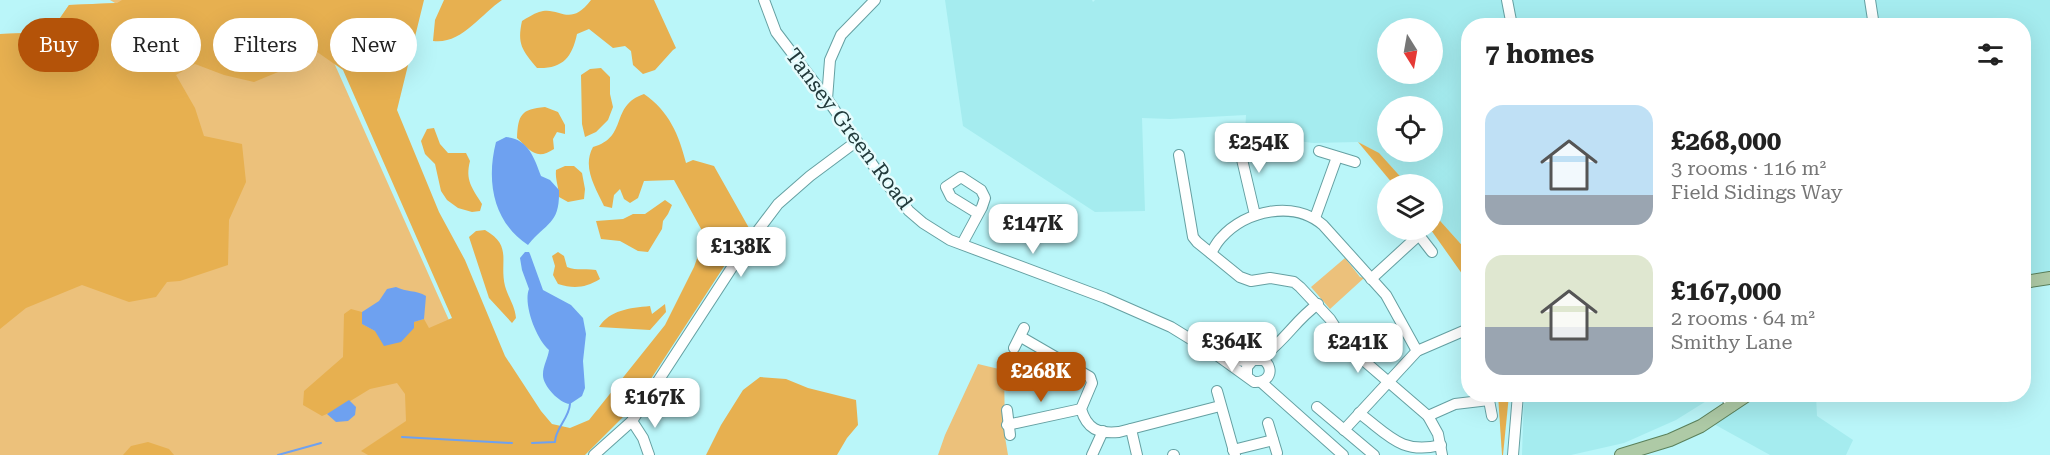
<!DOCTYPE html>
<meta charset="utf-8">
<style>
:root{--surface:#fff;--page:#f6f6f6;--text:#222;--muted:#767676;--accent:#b45309}
body{margin:0;font-family:"Roboto Serif",serif;background:var(--page);color:var(--text);height:100vh;display:flex;flex-direction:column;font-size:22px;white-space:nowrap}
*{box-sizing:border-box;margin:0}
p{font-size:20px;color:var(--muted)}
.icon{flex:none;width:33px;height:33px;fill:none;stroke:currentColor;stroke-width:2;stroke-linecap:round;stroke-linejoin:round}
.map{position:relative;flex:1;overflow:hidden}
.sheet{position:absolute;left:1461px;top:18px;width:570px;height:384px;display:flex;flex-direction:column;background:var(--surface);border-radius:24px;box-shadow:0 6px 24px #0002}
.sheet>*{flex:none}
.top-card{position:absolute;left:18px;top:18px;width:570px;height:54px;display:flex;gap:12px}
.needle{width:39px;rotate:169deg}
.controls{position:absolute;left:1377px;top:18px;display:grid;gap:12px}
.controls a{display:grid;place-items:center;width:66px;height:66px;border-radius:50%;background:var(--surface);box-shadow:0 6px 24px #0002;font-size:30px}
.price{position:absolute;translate:-50% -51px;padding:0 14px;border-radius:12px;background:#fff;color:#222;font-size:20px;line-height:39px;filter:drop-shadow(0 2px 3px #0008)}
.price::after{content:'';position:absolute;left:50%;top:36px;width:18px;height:14px;margin-left:-9px;background:inherit;clip-path:polygon(0 0,100% 0,50% 100%)}
.price.active{background:var(--accent);color:#fff}
ul{padding:0;list-style:none}
li{display:flex;align-items:center;gap:18px;height:150px;padding:0 24px}
li span{display:grid;place-items:center;flex:none;width:168px;height:120px;border-radius:18px;color:#555}
li>.icon{margin-inline-start:auto}
span .icon{width:72px;height:72px;fill:#fffc;stroke-width:1}
li b{font-size:26px}
h2{display:flex;justify-content:space-between;align-items:center;height:72px;padding:0 24px;font-size:26px}
.tag{padding:0 21px;border-radius:27px;background:var(--surface);box-shadow:0 6px 24px #0002;font-size:21px;line-height:54px}
.tag.active{background:var(--accent);color:#fff}
.map>svg:first-child{display:block}
.built{fill:#a5ecef;fill-rule:evenodd}
.green{fill:#ecc17b}
.forest{fill:#e7b050}
.water{fill:#6ea1f0}
.lines{fill:none;stroke-linecap:round;stroke-linejoin:round}
.stream{stroke:#6ea1f0;stroke-width:2}
.minor-casing{stroke:#65a0a2;stroke-width:12}
.major-casing{stroke:#5a805a;stroke-width:14}
.minor{stroke:#fff;stroke-width:10}
.major{stroke:#aecaa6;stroke-width:12}
.labels{text-anchor:middle;stroke-width:5;stroke-linejoin:round;paint-order:stroke}
.street-label{font-size:21px;fill:#223a3b;stroke:#e5fcfd}
</style>
<div class="map">
<svg width="2050" height="455" viewBox="0 0 2050 455">
<rect width="100%" height="100%" fill="#baf6f9"/>
<g class="built">
<path d="M945,0H1092L1093,2L1095,0H2050V272L2024,277V26H1468V252L1433,213L1432,184H1407L1379,154L1358,142L1313,143L1245,134L1246,115L1170,119L1142,118L1145,211L1095,212L963,126ZM1388,28H1432V74H1388ZM1388,106H1432V152H1388Z"/>
<path d="M1524,395V394L1716,395L1676,420L1624,443L1571,455H1522Z"/>
<path d="M1758,395H1816L1817,416L1853,440L1846,455H1770L1712,423Z"/>
</g>
<g class="green">
<path d="M110,0H306L469,365L456,455H0V34L26,33L44,41L65,56L58,21L69,5L115,3Z"/>
<path d="M1345,258L1360,277L1364,278L1330,309L1311,287Z"/>
<path d="M978,364L999,369L1004,366L1005,437L1008,455H938L945,435Z"/>
</g>
<g class="forest">
<path d="M122,0H424L397,110L439,212L465,260L505,356L541,411L552,424L570,428L589,420L665,325L694,267L705,236L674,180L644,181L638,198L630,203L624,199L620,189L614,195L612,208L604,206C595,187 582,167 593,147C629,137 609,106 644,94C669,111 679,135 686,163L693,160L714,166L749,228L632,408L585,455H368L361,451L406,421L405,394L397,383L370,389L334,411L322,416L303,405L304,391L343,357L344,314L351,309L362,312V324L375,331H409L414,322L424,319L429,328L452,318L343,70L310,47L299,45L283,70L254,82L224,75L195,64L176,75L195,108L204,136L242,144L246,182L229,220L228,265L180,281L167,282L156,297L129,302L82,285L26,308L0,329V34L26,33L44,41L66,55L58,21L69,5L117,3Z"/>
<path d="M444,0H502C481,14 461,45 433,41L435,20Z"/>
<path d="M591,0H654L676,48L673,50L655,70L643,74L633,65L631,51L625,46L613,48L589,29L577,34C572,58 562,69 537,68C522,50 517,44 522,21C527,18 533,14 539,12C559,5 569,29 591,0Z"/>
<path d="M601,68L610,77V94L613,107L608,120L596,132L585,137L582,124L581,75L590,69Z"/>
<path d="M545,107L558,112L565,125V134L557,132L553,139L554,149C536,161 530,150 517,138C518,115 521,109 545,107Z"/>
<path d="M434,128L440,144L448,153H466L470,161C465,180 472,188 482,204L480,211L472,212L458,208L447,200L441,191L435,164L425,154L421,141L427,129Z"/>
<path d="M1358,142L1379,153L1407,184H1393Z"/>
<path d="M565,166H574L582,173L585,189L584,199L568,202L559,197C559,187 555,180 556,170Z"/>
<path d="M665,200L672,205L668,214L663,221L662,229L648,252L638,251L620,241L601,239L596,221L623,219L633,214H645Z"/>
<path d="M1433,213L1468,252V289L1465,278L1431,230H1432Z"/>
<path d="M485,230C513,246 499,261 505,286C508,297 515,306 516,318L512,323L489,298L469,237L476,231Z"/>
<path d="M558,252L564,256L567,267C577,271 586,268 596,270L600,279C585,288 574,289 558,284L553,275L555,266L552,256Z"/>
<path d="M665,304L666,312L650,330L599,327C610,310 629,308 650,306L652,314Z"/>
<path d="M760,377L786,379L808,388L856,400L858,425L847,438L837,455H706L721,425L743,390Z"/>
<path d="M1498,395H1509L1503,455H1502Z"/>
<path d="M148,442L169,449L174,455H123L131,446Z"/>
</g>
<g class="water">
<path d="M506,137C528,139 534,157 541,176L550,180L559,190C560,224 547,222 528,245C493,222 486,181 496,142Z"/>
<path d="M525,252H529L530,254L543,290L571,305L583,318L586,334L583,361L585,388L582,396L570,404C559,403 542,385 543,374C543,366 548,358 549,350C536,339 523,304 529,289L522,270L520,258Z"/>
<path d="M396,287C406,292 416,290 426,296L424,319L414,322V328L401,342L384,346L375,331L362,324V312L379,301L387,289Z"/>
<path d="M349,400L356,407L355,415L348,421L336,422L327,414Z"/>
</g>
<g class="lines">
<g class="stream">
<path d="M402,437L512,443"/>
<path d="M532,443L555,442C555,428 569,419 570,404"/>
<path d="M278,455L321,443"/>
</g>
<g class="minor-casing">
<g id="minor">
<path d="M764,0L776,32L827,99L882,178L909,211L923,223L950,240L1105,298L1171,327L1218,356L1254,382C1269,383 1275,370 1264,360H1253L1247,367V376"/>
<path d="M1507,0L1512,26"/>
<path d="M1870,0L1874,26"/>
<path d="M827,99L830,60L841,35L875,0"/>
<path d="M1237,138L1255,215"/>
<path d="M1319,151L1355,162"/>
<path d="M1179,155L1193,237L1197,242L1240,277L1251,281L1270,278L1294,282L1300,287L1330,319L1348,347L1428,416L1438,434L1442,455"/>
<path d="M1240,156L1259,152"/>
<path d="M1315,218L1337,157"/>
<path d="M1415,230L1432,252"/>
<path d="M962,244L982,207L985,198L981,190L961,177L946,187L951,197L977,213"/>
<path d="M1211,253C1214,248 1217,242 1221,238C1246,210 1294,200 1323,225L1386,295L1417,351"/>
<path d="M1371,279L1419,235"/>
<path d="M1468,313V316"/>
<path d="M1021,337L1090,377L1092,383L1081,409C1087,429 1098,434 1119,432L1220,406"/>
<path d="M1014,348L1024,328"/>
<path d="M1221,357L1250,362"/>
<path d="M1259,359C1285,342 1294,321 1318,304"/>
<path d="M1261,382L1343,455"/>
<path d="M1217,391L1235,455"/>
<path d="M1724,394L1732,406"/>
<path d="M1488,395L1492,416"/>
<path d="M1317,407L1374,455"/>
<path d="M1007,410L1010,435"/>
<path d="M1359,413C1389,435 1401,455 1441,445"/>
<path d="M1428,416L1455,404L1489,400"/>
<path d="M632,421L643,438L649,455"/>
<path d="M1268,423L1277,453"/>
<path d="M1007,425L1081,409"/>
<path d="M1131,429L1137,455"/>
<path d="M1344,430L1417,351L1468,329"/>
<path d="M1233,450L1273,440"/>
<path d="M594,455L632,421L744,249L778,204L810,176L857,141"/>
<path d="M1092,455L1103,431"/>
<path d="M1173,455H1174"/>
<path d="M1513,455L1518,394"/>
</g>
</g>
<g class="major-casing">
<g id="major">
<path d="M2024,282L2050,278"/>
<path d="M1621,455L1670,440L1701,426L1749,394"/>
</g>
</g>
<use href="#minor" class="minor"/>
<use href="#major" class="major"/>
</g>
<g class="labels">
<g class="street-label">
<text transform="translate(849 129) rotate(53)" y="7">Tansey Green Road</text>
</g>
</g>
</svg>
<div class="controls">
<a><svg class="needle" viewBox="-14 -14 28 28"><path d="M0-13l5 13h-10z" fill="#e53935"/><path d="M0 13l5-13h-10z" fill="#767676"/></svg></a>
<a><svg class="icon" aria-label="locate" viewBox="0 0 24 24"><circle cx="12" cy="12" r="6"/><path d="M12 2v4M12 18v4M2 12h4M18 12h4"/></svg></a>
<a><svg class="icon" aria-label="layers" viewBox="0 0 24 24"><path d="M12 4l9 5-9 5-9-5zM3 14l9 5 9-5"/></svg></a>
</div>
<b class="price" style="left:1259px;top:174px">£254K</b>
<b class="price" style="left:1033px;top:255px">£147K</b>
<b class="price" style="left:741px;top:278px">£138K</b>
<b class="price" style="left:1232px;top:373px">£364K</b>
<b class="price" style="left:1358px;top:374px">£241K</b>
<b class="price active" style="left:1041px;top:403px">£268K</b>
<b class="price" style="left:655px;top:429px">£167K</b>
<div class="top-card">
<a class="tag active">Buy</a>
<a class="tag">Rent</a>
<a class="tag">Filters</a>
<a class="tag">New</a>
</div>
<section class="sheet">
<h2>7 homes<svg class="icon" aria-label="filters" viewBox="0 0 24 24"><path d="M4 7h16M4 17h16"/><circle cx="9" cy="7" r="2"/><circle cx="15" cy="17" r="2"/></svg></h2>
<ul>
<li><span style="background:linear-gradient(#bfe0f5 75%,#9aa5b1 0)"><svg class="icon" aria-label="home" viewBox="0 0 24 24"><path d="M3 11l9-7 9 7M6 9v11h12V9"/></svg></span><div><b>£268,000</b><p>3 rooms · 116 m²</p><p>Field Sidings Way</p></div></li>
<li><span style="background:linear-gradient(#dfe7d0 60%,#9aa5b1 0)"><svg class="icon" aria-label="home" viewBox="0 0 24 24"><path d="M3 11l9-7 9 7M6 9v11h12V9"/></svg></span><div><b>£167,000</b><p>2 rooms · 64 m²</p><p>Smithy Lane</p></div></li>
</ul>
</section>
</div>
